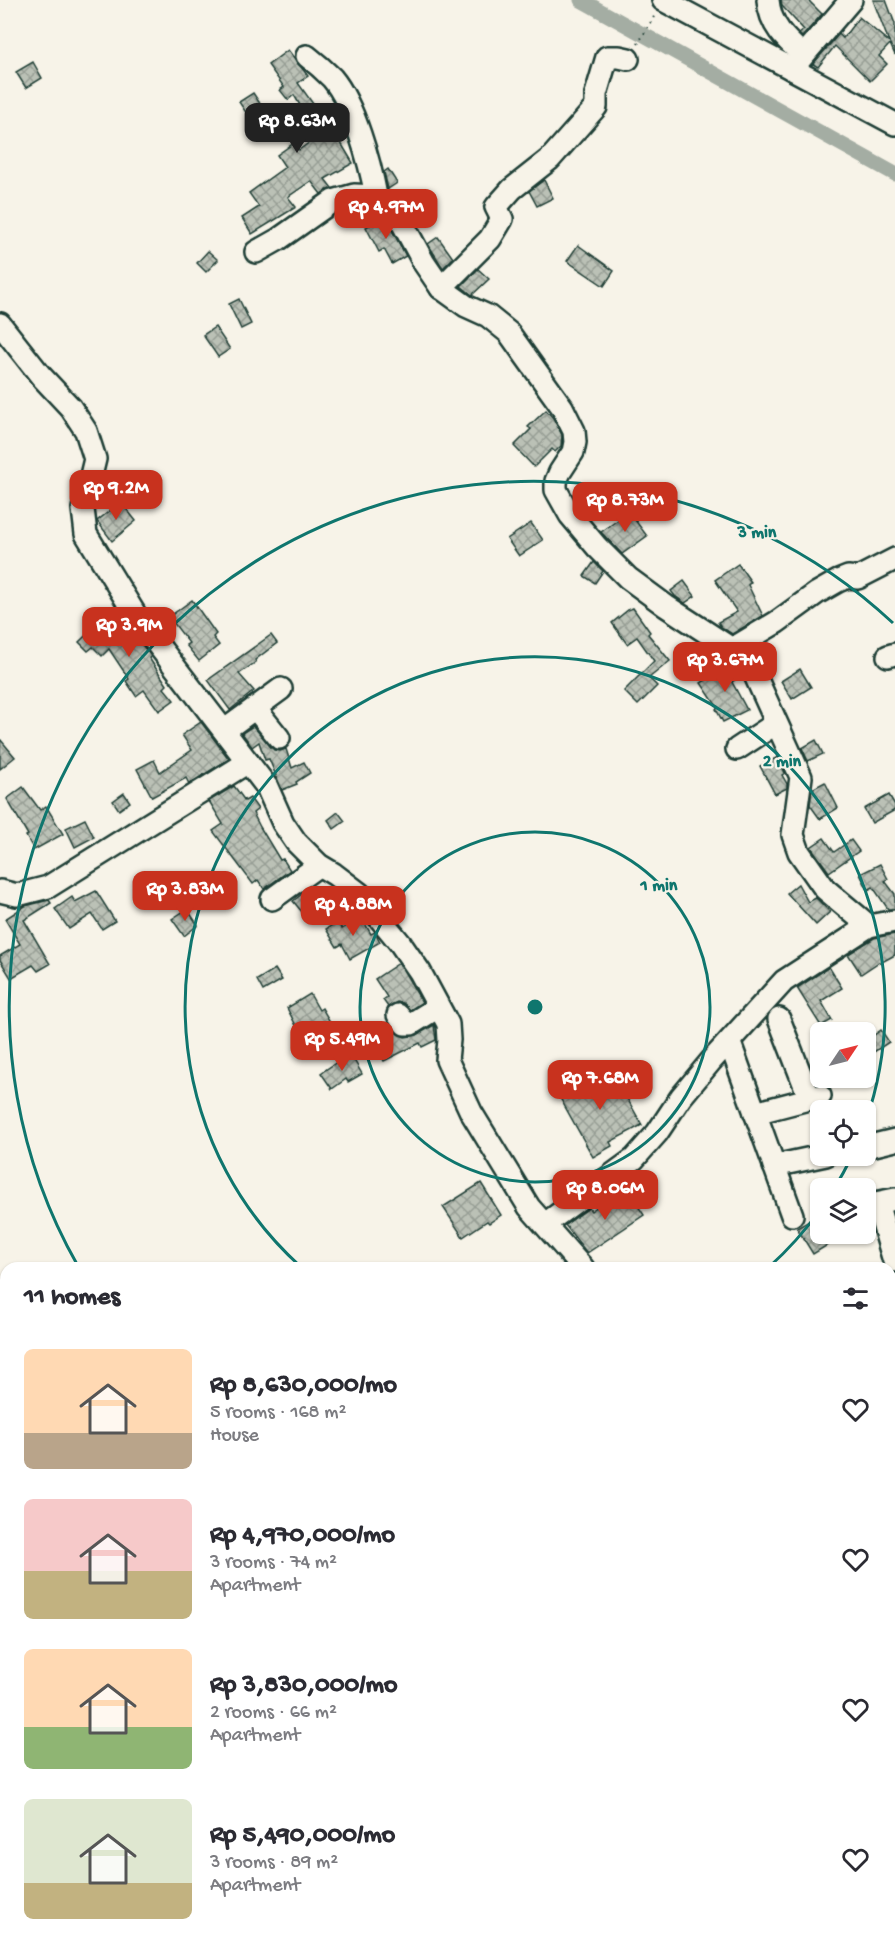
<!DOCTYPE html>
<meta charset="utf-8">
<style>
:root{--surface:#fff;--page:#f7f7f7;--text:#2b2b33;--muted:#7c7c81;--accent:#c8321e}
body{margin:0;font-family:"Gochi Hand",sans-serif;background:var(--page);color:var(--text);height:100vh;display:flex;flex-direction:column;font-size:22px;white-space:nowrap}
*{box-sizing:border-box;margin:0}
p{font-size:20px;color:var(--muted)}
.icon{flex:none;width:33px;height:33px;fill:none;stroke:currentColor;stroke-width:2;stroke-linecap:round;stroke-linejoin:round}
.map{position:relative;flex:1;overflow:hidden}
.sheet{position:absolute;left:0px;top:1262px;width:896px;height:686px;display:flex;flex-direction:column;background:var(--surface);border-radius:18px 18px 0 0;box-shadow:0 2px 4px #0004}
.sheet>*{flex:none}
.needle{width:39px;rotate:55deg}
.buttons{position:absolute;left:810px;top:1022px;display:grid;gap:12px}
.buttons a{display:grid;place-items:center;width:66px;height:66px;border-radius:9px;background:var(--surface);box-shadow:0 2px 4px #0004;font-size:30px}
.price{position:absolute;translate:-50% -51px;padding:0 14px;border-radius:12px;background:var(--accent);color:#fff;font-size:20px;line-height:39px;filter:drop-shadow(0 2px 3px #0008)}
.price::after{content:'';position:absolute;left:50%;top:36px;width:18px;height:14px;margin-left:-9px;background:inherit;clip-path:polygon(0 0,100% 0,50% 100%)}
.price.selected{background:#222;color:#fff}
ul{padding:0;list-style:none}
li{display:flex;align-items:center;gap:18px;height:150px;padding:0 24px}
li span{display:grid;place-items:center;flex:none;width:168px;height:120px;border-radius:9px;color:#555}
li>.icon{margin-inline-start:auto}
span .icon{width:72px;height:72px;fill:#fffc;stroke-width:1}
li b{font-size:26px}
h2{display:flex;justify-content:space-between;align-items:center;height:72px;padding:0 24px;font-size:26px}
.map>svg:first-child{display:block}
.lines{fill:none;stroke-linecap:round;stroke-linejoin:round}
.canal{stroke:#a4ada3;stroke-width:15}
.building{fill:url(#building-cross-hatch);stroke:#1f3d34;stroke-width:1.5}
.minor-casing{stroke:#1f3d34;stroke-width:26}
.path{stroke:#1f3d34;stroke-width:2;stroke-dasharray:1.5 4.5;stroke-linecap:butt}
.minor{stroke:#f7f3e8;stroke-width:21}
.ring{fill:none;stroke:#0f766e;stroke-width:3}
.centre{fill:#0f766e;stroke:#f7f3e8;stroke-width:3}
.ring-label{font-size:18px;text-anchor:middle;font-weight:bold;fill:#0f766e;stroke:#f7f3e8;stroke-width:4.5;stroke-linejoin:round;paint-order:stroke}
</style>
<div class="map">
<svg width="895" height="1946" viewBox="0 0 895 1946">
<defs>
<pattern id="building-cross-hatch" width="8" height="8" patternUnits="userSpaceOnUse" patternTransform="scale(1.5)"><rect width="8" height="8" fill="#bbc1b6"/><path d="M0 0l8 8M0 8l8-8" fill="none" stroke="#979e95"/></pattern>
</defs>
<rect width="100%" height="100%" fill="#f7f3e8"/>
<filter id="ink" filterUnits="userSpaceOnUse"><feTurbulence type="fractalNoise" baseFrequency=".0167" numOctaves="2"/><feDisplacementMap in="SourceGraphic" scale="12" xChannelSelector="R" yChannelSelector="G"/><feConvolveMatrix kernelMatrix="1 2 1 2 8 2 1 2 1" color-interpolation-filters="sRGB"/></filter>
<g filter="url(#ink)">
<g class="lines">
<path class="canal" d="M581,0L895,174"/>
</g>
<g class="building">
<path d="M781,0H808L822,14L802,37L799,34L804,30L782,6Z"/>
<path d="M873,0H886L895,24V55L890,44L879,56L887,64L870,81L835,46L818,67L813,64L839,34L843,38L859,17L889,42Z"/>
<path d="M288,50L308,76L298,83L341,143L353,163L325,179L332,188L321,194L311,181L288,197L296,207L252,234L242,218L259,207L249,193L285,167L277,155L294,143L299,150L318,136L294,95L288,100L280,90L284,87L268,65Z"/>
<path d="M33,62L42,78L26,88L16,72Z"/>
<path d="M253,93L263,108L249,117L239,102Z"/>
<path d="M388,169L397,183L388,189L384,172Z"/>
<path d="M544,180L553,198L537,206L529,191Z"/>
<path d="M424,197L433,210L416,221L408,207Z"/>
<path d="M382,218L388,223L406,256L392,264L384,249L379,252L366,227Z"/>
<path d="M438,237L453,258L443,268L428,244Z"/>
<path d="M578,245L614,271L604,286L567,261Z"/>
<path d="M208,251L218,260L206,272L197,263Z"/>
<path d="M478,269L489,279L472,295L461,286Z"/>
<path d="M239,299L251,324L241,329L229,304Z"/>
<path d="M215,327L230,349L218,357L203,335Z"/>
<path d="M546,410L553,418L562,435L561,446L555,452L552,449L534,467L514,446L531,429L528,427Z"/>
<path d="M121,502L136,521L112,541L97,521Z"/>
<path d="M629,512L647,536L622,554L601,532Z"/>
<path d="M531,523L543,540L519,556L507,539Z"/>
<path d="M594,562L603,571L595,583L584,576Z"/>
<path d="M738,564L751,582L748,585L763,616L732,634L721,627L718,622L737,612L715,580Z"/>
<path d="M684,581L695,596L685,603L675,596L671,591Z"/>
<path d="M192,600L216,634L213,637L219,645L199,661L186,645L189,643L169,617Z"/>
<path d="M633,608L650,632L648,634L670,661L649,678L657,686L638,705L624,691L654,661L637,637L627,644L612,623L628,610Z"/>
<path d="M112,610L126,623L151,656L149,658L167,685L164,688L174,700L159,711L144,690L136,696L126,681L129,679L109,649L102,656L93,647L88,651L79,642Z"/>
<path d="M271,635L277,643L255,660L256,662L239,674L254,691L230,710L208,680Z"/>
<path d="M730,664L739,677L732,682L747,710L723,722L716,709L718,708L701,683Z"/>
<path d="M800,669L811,687L792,699L781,681Z"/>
<path d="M201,722L229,759L189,784L186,778L152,797L137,769L154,760L160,772L192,750L182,735Z"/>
<path d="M253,726L274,750L280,751L286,749L292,768L304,762L310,773L296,782L297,784L282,790L269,759L265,760L259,742L252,747L242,733Z"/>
<path d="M0,739L15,757L0,769Z"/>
<path d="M816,740L823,754L808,761L802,748Z"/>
<path d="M778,757L785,773L782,775L787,784V788L775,794L760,766Z"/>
<path d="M825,782L838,808L820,819L810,805L812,789Z"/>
<path d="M234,786L245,801L250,798L258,809L253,813L260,827L280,860L283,859L290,870L264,889L258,880L253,884L213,831L223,824L209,801Z"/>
<path d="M23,787L40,810L46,806L63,834L34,850L26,836L28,835L7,799Z"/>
<path d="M124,793L130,802L119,810L113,801Z"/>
<path d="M889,795L895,805V810L872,823L864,809Z"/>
<path d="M338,812L345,821L334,829L328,820Z"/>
<path d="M85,819L94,837L75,847L66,828Z"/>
<path d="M824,838L834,852L851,840L859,851L829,872L811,847Z"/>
<path d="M880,864L888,879L885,881L895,894V909H888L873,887L868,890L860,874Z"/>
<path d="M798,884L808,902L816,898L830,912L816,925L787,893Z"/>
<path d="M310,888L319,899L302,912L293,901Z"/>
<path d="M96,891L115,921L102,929L92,914L69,929L55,909L72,897L75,902Z"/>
<path d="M49,900L51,903L24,920L50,964L38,971L33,965L11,978L0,960V956L20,944L5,919L25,906Z"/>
<path d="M187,909L198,925L184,936L172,919Z"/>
<path d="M361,917L371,934L375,932L380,942L350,959L342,944L337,947L326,929L337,922L342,929Z"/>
<path d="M895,934V955L880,963L879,962L861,974L848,954L874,938Z"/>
<path d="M399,963L422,1002L410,1010L403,1003L397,1002L388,1007L383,1000L387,997L375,979Z"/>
<path d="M829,967L842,988L821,1001L832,1020L821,1026L797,988Z"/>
<path d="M275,969L282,980L263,991L257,980Z"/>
<path d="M310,994L319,1010L322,1008L333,1027L305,1043L287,1008Z"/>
<path d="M388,1022L395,1032L405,1037L417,1035L434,1025L436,1040L422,1047L420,1043L384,1061L370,1033L385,1026L384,1024Z"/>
<path d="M881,1030L889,1042L866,1057V1041Z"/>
<path d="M350,1053L362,1074L348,1082L346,1079L332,1089L321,1073Z"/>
<path d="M609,1066L642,1125L610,1142L612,1146L593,1157L559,1096Z"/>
<path d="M481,1183L501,1215L489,1223L487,1221L463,1237L443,1207Z"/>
<path d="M627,1189L644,1215L587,1253L565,1225L589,1208L591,1211L605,1201L607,1203Z"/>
<path d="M811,1220L816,1227L820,1224V1233H847L813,1254L797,1228Z"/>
</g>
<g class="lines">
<g class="minor-casing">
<g id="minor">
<path d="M663,0L895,124"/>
<path d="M768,0C770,25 785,39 803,55"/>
<path d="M307,56C316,63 324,70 332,78C354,104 370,163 376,196"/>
<path d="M792,69L851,0"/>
<path d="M256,252L279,239L333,201L354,195L376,196L398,215L424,263L441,288L466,306L488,316L509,333L562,407L574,431L575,442L573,452L560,472L556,481V490L570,515L597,547L628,578L666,606L738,653L754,673L801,777L793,835L799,852L825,889L869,926"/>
<path d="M441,288L490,239L502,219L496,207L512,189L550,159L596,107V94L607,57H619L628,59"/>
<path d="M0,324L41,376L71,408L86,431L95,459L83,509L86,534L138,619L267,787L283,823L296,842L319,865L334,874L359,893L400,943L420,972L448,1024L449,1040L447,1060L471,1112L529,1207L583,1268"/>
<path d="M732,649L777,622L817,593L838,581L848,577L858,578L895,559"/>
<path d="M888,656L895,654"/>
<path d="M255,708L279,738"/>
<path d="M225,730L281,689"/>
<path d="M737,749L775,724"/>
<path d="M0,891L17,895L48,887L248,762"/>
<path d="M272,899L319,865"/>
<path d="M398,1015L405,1024H411L438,1007"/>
<path d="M779,1019L810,1099"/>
<path d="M731,1046L792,1215"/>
<path d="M755,1113L820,1096"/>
<path d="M866,1147L895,1140"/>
<path d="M774,1166L826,1155"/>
<path d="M877,1203L894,1261"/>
<path d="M866,1205L895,1199"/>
<path d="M545,1224L634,1159L657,1133L681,1097L711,1061L784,981L869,926L895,921"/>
<path d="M0,1598L6,1597"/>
<path d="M890,1618L895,1630"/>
<path d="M890,1682L895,1678"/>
</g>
</g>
<path class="path" d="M638,44L655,15"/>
<use href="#minor" class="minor"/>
</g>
</g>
<g class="ring">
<circle cx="535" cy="1007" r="175"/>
<path d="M851 1158A350 350 0 0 1 835 1187M820 1210A350 350 0 0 1 769 1267M301 1267A350 350 0 1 1 866 1121"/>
<path d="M78 1266A525 525 0 0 1 893 623"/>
</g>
<circle cx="535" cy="1007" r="9" class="centre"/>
<g class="ring-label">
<text x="757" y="537">3 min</text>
<text x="782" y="766">2 min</text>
<text x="659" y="890">1 min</text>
</g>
</svg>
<div class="buttons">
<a><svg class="needle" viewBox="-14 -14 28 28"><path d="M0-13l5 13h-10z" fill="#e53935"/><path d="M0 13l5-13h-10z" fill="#7c7c81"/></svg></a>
<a><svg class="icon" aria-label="locate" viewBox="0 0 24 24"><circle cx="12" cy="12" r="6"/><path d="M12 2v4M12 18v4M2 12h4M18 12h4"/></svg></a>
<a><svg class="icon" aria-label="layers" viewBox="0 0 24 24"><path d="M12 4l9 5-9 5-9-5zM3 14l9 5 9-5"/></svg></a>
</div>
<b class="price selected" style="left:297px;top:154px">Rp 8.63M</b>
<b class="price" style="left:386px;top:240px">Rp 4.97M</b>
<b class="price" style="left:116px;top:521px">Rp 9.2M</b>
<b class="price" style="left:625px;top:533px">Rp 8.73M</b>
<b class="price" style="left:129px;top:658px">Rp 3.9M</b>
<b class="price" style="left:725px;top:693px">Rp 3.67M</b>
<b class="price" style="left:185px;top:922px">Rp 3.83M</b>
<b class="price" style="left:353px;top:937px">Rp 4.88M</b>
<b class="price" style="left:342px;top:1072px">Rp 5.49M</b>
<b class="price" style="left:600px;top:1111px">Rp 7.68M</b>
<b class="price" style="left:605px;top:1221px">Rp 8.06M</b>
<section class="sheet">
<h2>11 homes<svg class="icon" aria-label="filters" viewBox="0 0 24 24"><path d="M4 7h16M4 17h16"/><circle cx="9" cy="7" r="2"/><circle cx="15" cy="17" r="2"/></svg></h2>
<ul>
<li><span style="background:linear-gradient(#ffd9b3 70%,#b9a48a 0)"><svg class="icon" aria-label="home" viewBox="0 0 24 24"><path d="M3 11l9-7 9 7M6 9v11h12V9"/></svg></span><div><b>Rp 8,630,000/mo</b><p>5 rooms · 168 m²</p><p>House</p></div><svg class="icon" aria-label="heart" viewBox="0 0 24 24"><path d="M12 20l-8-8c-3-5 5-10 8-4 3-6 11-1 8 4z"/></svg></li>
<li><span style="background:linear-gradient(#f6c9c9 60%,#c2b280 0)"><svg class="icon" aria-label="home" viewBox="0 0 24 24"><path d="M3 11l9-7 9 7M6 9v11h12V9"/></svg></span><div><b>Rp 4,970,000/mo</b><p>3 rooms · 74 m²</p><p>Apartment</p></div><svg class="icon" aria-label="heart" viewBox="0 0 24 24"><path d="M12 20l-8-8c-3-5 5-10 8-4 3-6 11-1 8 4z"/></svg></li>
<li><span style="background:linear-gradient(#ffd9b3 65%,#8fb573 0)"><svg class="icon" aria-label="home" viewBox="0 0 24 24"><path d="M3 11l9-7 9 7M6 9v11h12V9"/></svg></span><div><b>Rp 3,830,000/mo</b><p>2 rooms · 66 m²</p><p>Apartment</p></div><svg class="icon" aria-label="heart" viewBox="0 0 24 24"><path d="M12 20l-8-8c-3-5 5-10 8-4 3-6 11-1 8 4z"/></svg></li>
<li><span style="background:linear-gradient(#dfe7d0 70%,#c2b280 0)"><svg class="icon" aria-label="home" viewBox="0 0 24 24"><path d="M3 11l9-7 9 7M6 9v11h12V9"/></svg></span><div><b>Rp 5,490,000/mo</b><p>3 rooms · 89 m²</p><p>Apartment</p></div><svg class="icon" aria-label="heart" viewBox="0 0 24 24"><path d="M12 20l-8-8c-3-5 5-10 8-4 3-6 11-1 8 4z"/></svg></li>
</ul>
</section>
</div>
